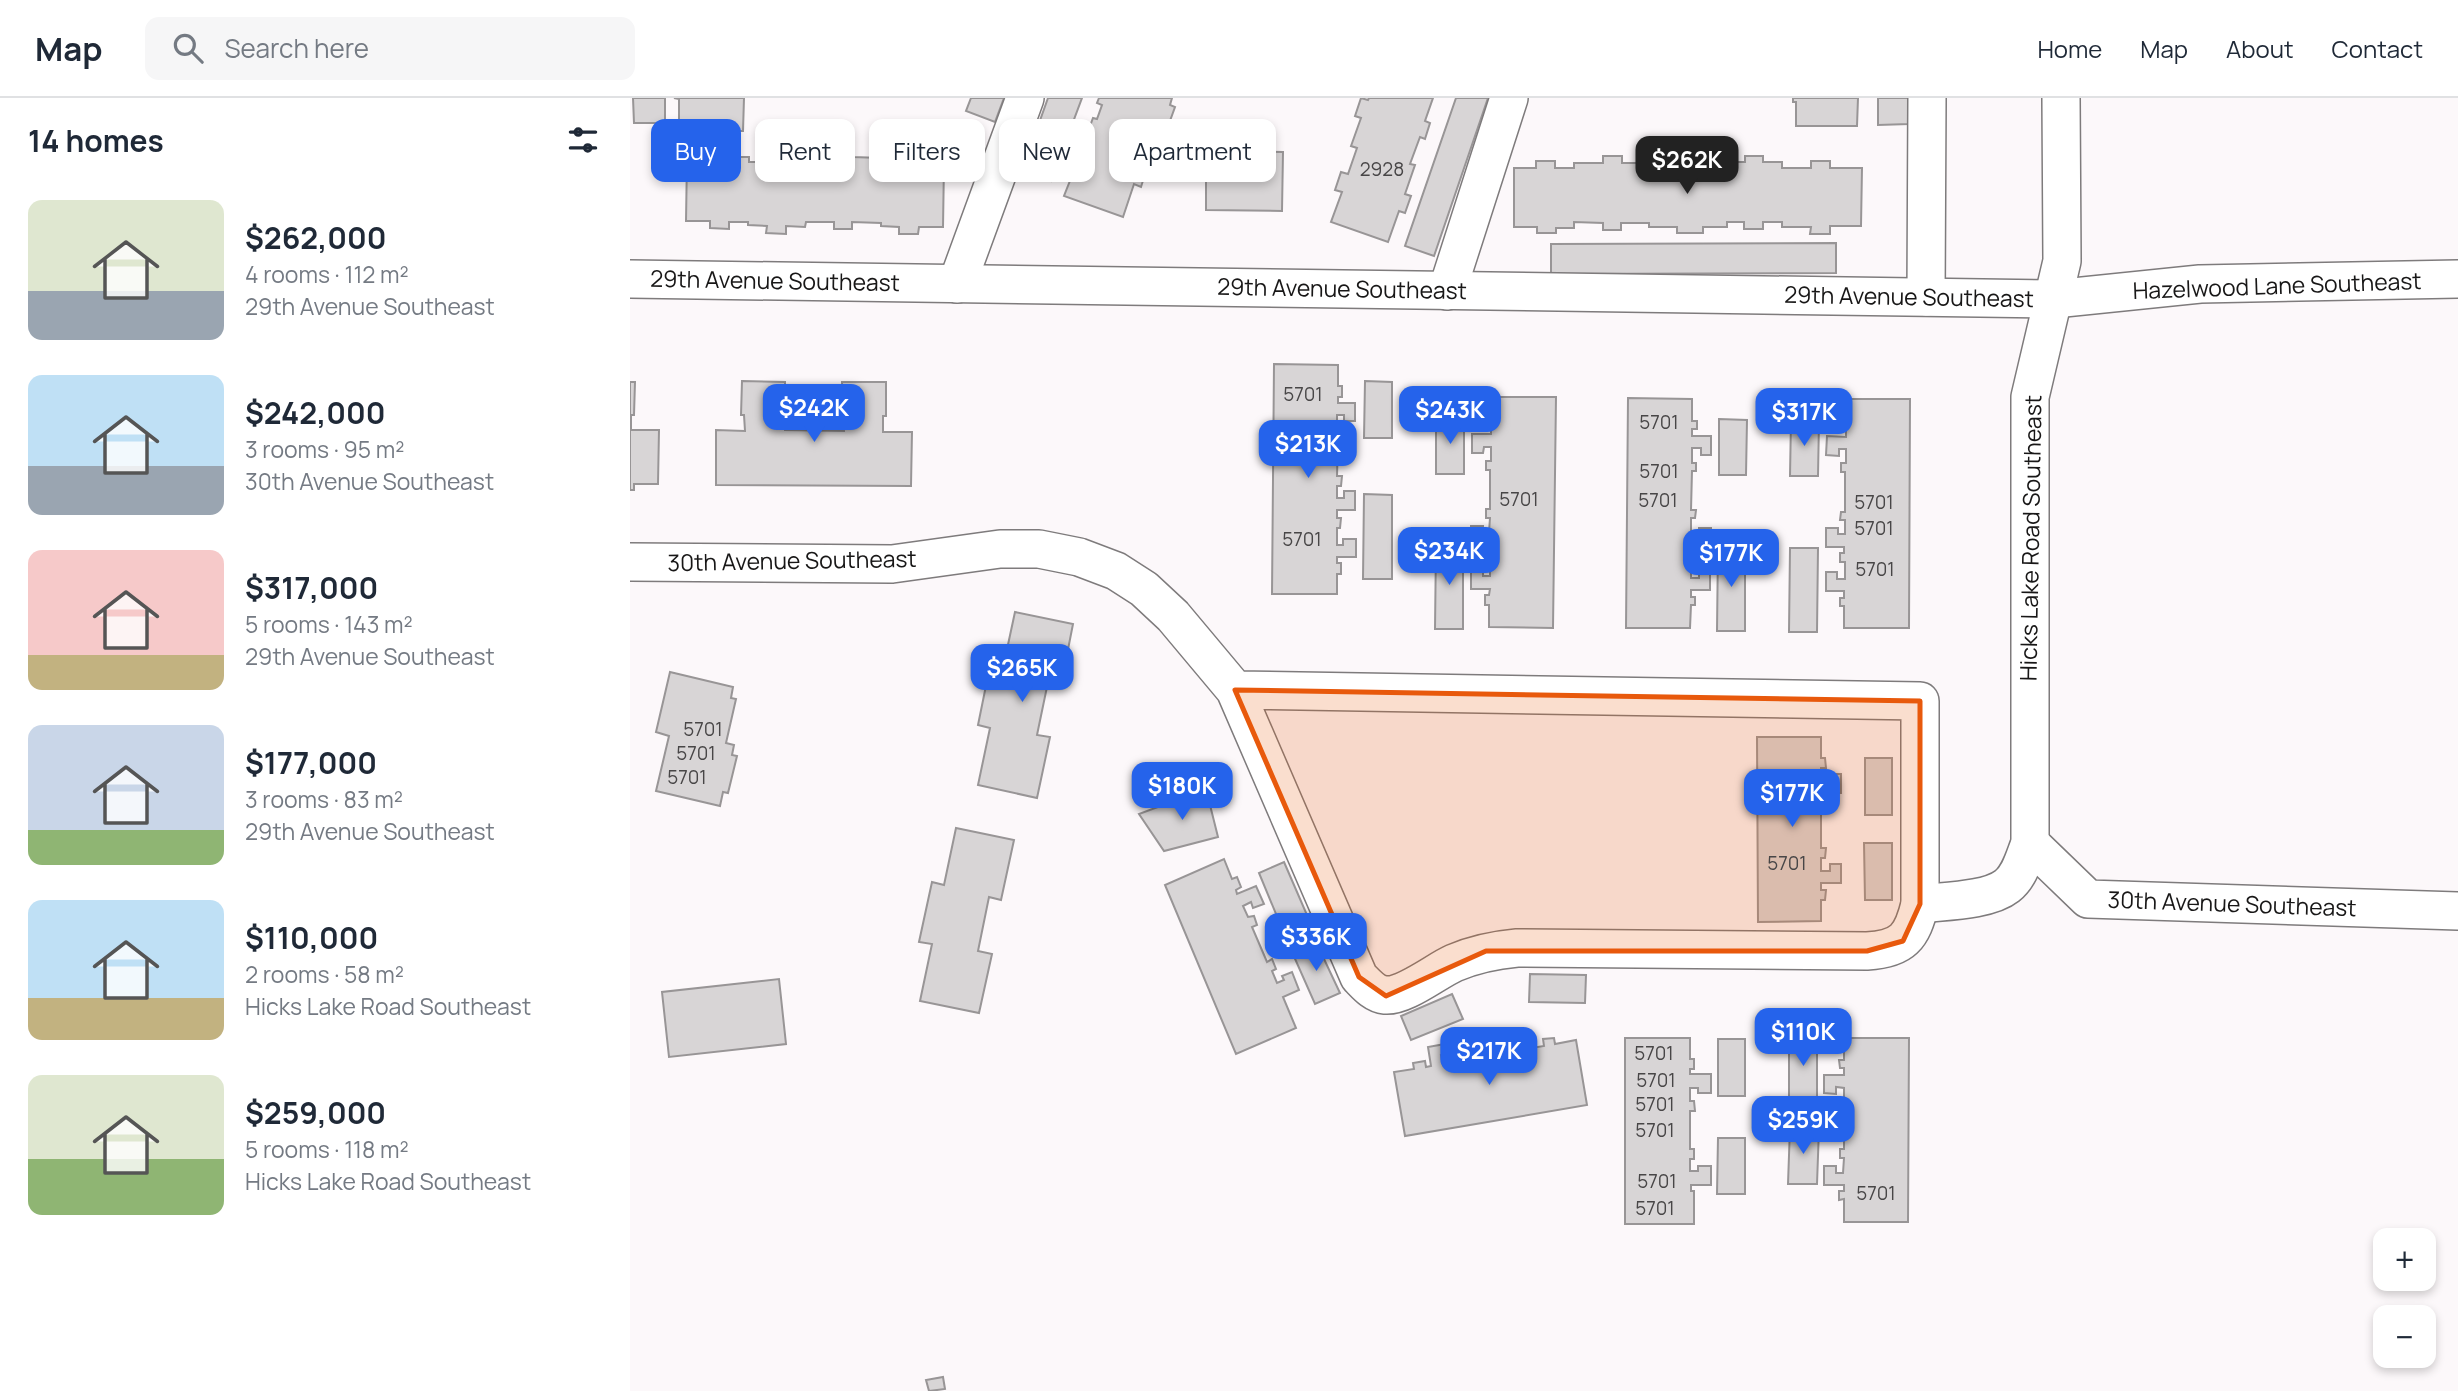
<!DOCTYPE html>
<meta charset="utf-8">
<style>
:root{--surface:#fff;--page:#f6f6f7;--text:#1f2937;--muted:#747a83;--line:#e0e1e3;--accent:#2563eb}
body{margin:0;font-family:Manrope,sans-serif;background:var(--page);color:var(--text);height:100vh;display:flex;flex-direction:column;font-size:26px;white-space:nowrap}
*{box-sizing:border-box;margin:0}
p{font-size:23px;color:var(--muted)}
.icon{flex:none;width:38px;height:38px;fill:none;stroke:currentColor;stroke-width:2;stroke-linecap:round;stroke-linejoin:round}
.map{position:relative;flex:1;overflow:hidden}
.sheet{display:flex;flex-direction:column;background:var(--surface);width:630px}
.sheet>*{flex:none}
.guide{position:absolute;left:21px;top:21px;width:665px;height:63px;display:flex;gap:14px}
.fabs{position:absolute;left:1743px;top:1130px;display:grid;gap:14px}
.fabs a{display:grid;place-items:center;width:63px;height:63px;border-radius:14px;background:var(--surface);box-shadow:0 4px 10px #0003;font-size:35px}
.price{position:absolute;translate:-50% -60px;padding:0 16px;border-radius:14px;background:var(--accent);color:#fff;font-size:23px;line-height:46px;filter:drop-shadow(0 2px 4px #0008)}
.price::after{content:'';position:absolute;left:50%;top:42px;width:21px;height:16px;margin-left:-10px;background:inherit;clip-path:polygon(0 0,100% 0,50% 100%)}
.price.active{background:#222;color:#fff}
ul{padding:0;list-style:none}
li{display:flex;align-items:center;gap:21px;height:175px;padding:0 28px}
li span{display:grid;place-items:center;flex:none;width:196px;height:140px;border-radius:14px;color:#555}
li>.icon{margin-inline-start:auto}
span .icon{width:84px;height:84px;fill:#fffc;stroke-width:1}
li b{font-size:30px}
h2{display:flex;justify-content:space-between;align-items:center;height:84px;padding:0 28px;font-size:30px}
.chip{padding:0 24px;border-radius:14px;background:var(--surface);box-shadow:0 4px 10px #0003;font-size:24px;line-height:63px}
.chip.active{background:var(--accent);color:#fff}
header{display:flex;align-items:center;gap:42px;box-sizing:border-box;height:98px;padding:0 35px;background:var(--surface);border-bottom:2px solid var(--line)}
header strong{font-size:33px}
nav{display:flex;gap:38px;margin-inline-start:auto;font-size:24px}
.search{width:490px;height:63px;background:var(--page);display:flex;align-items:center;gap:18px;box-sizing:border-box;padding:0 24px;border-radius:14px;color:var(--muted);font-size:26px}
main{display:flex;flex:1;min-height:0}
.map>svg:first-child{display:block}
.building{fill:#d8d5d6;stroke:#989596;stroke-width:2}
.lines{fill:none;stroke-linecap:round;stroke-linejoin:round}
.minor-casing{stroke:#7e7b7c;stroke-width:40}
.minor{stroke:#fff;stroke-width:37}
.marked{fill:#e8590c;fill-opacity:0.2;stroke:#e8590c;stroke-width:5;stroke-linejoin:round}
.labels{text-anchor:middle;stroke-width:7;stroke-linejoin:round;paint-order:stroke}
.number-label{font-size:19px;fill:#484647}
.street-label{font-size:23px;fill:#181717;stroke:#fff}
</style>
<header>
<strong>Map</strong>
<div class="search"><svg class="icon" aria-label="search" viewBox="0 0 24 24"><circle cx="10" cy="10" r="6"/><path d="M15 15l6 6"/></svg>Search here</div>
<nav><a>Home</a><a>Map</a><a>About</a><a>Contact</a></nav>
</header>
<main>
<section class="sheet">
<h2>14 homes<svg class="icon" aria-label="filters" viewBox="0 0 24 24"><path d="M4 7h16M4 17h16"/><circle cx="9" cy="7" r="2"/><circle cx="15" cy="17" r="2"/></svg></h2>
<ul>
<li><span style="background:linear-gradient(#dfe7d0 65%,#9aa5b1 0)"><svg class="icon" aria-label="home" viewBox="0 0 24 24"><path d="M3 11l9-7 9 7M6 9v11h12V9"/></svg></span><div><b>$262,000</b><p>4 rooms · 112 m²</p><p>29th Avenue Southeast</p></div></li>
<li><span style="background:linear-gradient(#bfe0f5 65%,#9aa5b1 0)"><svg class="icon" aria-label="home" viewBox="0 0 24 24"><path d="M3 11l9-7 9 7M6 9v11h12V9"/></svg></span><div><b>$242,000</b><p>3 rooms · 95 m²</p><p>30th Avenue Southeast</p></div></li>
<li><span style="background:linear-gradient(#f6c9c9 75%,#c2b280 0)"><svg class="icon" aria-label="home" viewBox="0 0 24 24"><path d="M3 11l9-7 9 7M6 9v11h12V9"/></svg></span><div><b>$317,000</b><p>5 rooms · 143 m²</p><p>29th Avenue Southeast</p></div></li>
<li><span style="background:linear-gradient(#c9d6e8 75%,#8fb573 0)"><svg class="icon" aria-label="home" viewBox="0 0 24 24"><path d="M3 11l9-7 9 7M6 9v11h12V9"/></svg></span><div><b>$177,000</b><p>3 rooms · 83 m²</p><p>29th Avenue Southeast</p></div></li>
<li><span style="background:linear-gradient(#bfe0f5 70%,#c2b280 0)"><svg class="icon" aria-label="home" viewBox="0 0 24 24"><path d="M3 11l9-7 9 7M6 9v11h12V9"/></svg></span><div><b>$110,000</b><p>2 rooms · 58 m²</p><p>Hicks Lake Road Southeast</p></div></li>
<li><span style="background:linear-gradient(#dfe7d0 60%,#8fb573 0)"><svg class="icon" aria-label="home" viewBox="0 0 24 24"><path d="M3 11l9-7 9 7M6 9v11h12V9"/></svg></span><div><b>$259,000</b><p>5 rooms · 118 m²</p><p>Hicks Lake Road Southeast</p></div></li>
</ul>
</section>
<div class="map">
<svg width="1828" height="1293" viewBox="0 0 1828 1293">
<rect width="100%" height="100%" fill="#fcf8fa"/>
<g class="building">
<path d="M3,0H35V25H4Z"/>
<path d="M44,0H114L113,33H49V1Z"/>
<path d="M341,0H374L365,24L336,13Z"/>
<path d="M418,0H452L421,83L392,73Z"/>
<path d="M469,0H542L540,7L545,9L537,31L532,28L525,47L519,45L511,68L517,70L511,89L504,86L493,119L434,98L447,65L440,63L446,44L453,47L463,20L467,21L472,7L467,5Z"/>
<path d="M731,0L738,2L739,0H803L795,23L800,25L795,41L790,39L780,66L785,67L775,96L781,98L775,115L769,113L758,144L701,124L712,94L705,92L711,74L718,76L727,50L721,48L731,20L725,18Z"/>
<path d="M826,0H858L804,158L775,148Z"/>
<path d="M1163,0H1228L1227,28H1166V4H1163Z"/>
<path d="M1248,0H1279V26L1248,27Z"/>
<rect x="561" y="24" width="21" height="26"/>
<path d="M81,52L99,53V59H119V64H138V58H157V64L175,65V59H204V53L223,54V59L251,60V65H269V58H289V65H314L313,129H289L288,136H269V129L251,128V125L222,124V131H204V124H176L175,129L156,128V136L136,135L137,128L118,127V124H99V131L80,130V123H56L57,59H81Z"/>
<path d="M576,53L653,54L652,113L576,112Z"/>
<path d="M973,58H992V65H1019V70H1048V62H1067V70H1095V64H1115V58H1133V64H1152V70H1181V63H1200V70H1232L1231,128H1200V136H1180L1181,129H1152V124H1133V131H1114V124H1097V129H1073V135H1047V129H1019V125H991V132H973V125L944,124V130H926V135H907V129H884V70H906V63H925V70H944V65H973Z"/>
<path d="M1206,145V175L921,176V146Z"/>
<path d="M644,266L708,267V288H712V299H708V305H725V323H714V317H707V330H712V340H708L707,378H712L711,388H707V400H714V393H725V412H707V420H711L710,430H707V447H713V441H726V459H707V465H711V476H707V496H642Z"/>
<path d="M112,283L155,284V332L214,333L212,284H256V318H253V334H282L281,388L86,387V332L115,333L114,317H111Z"/>
<path d="M735,283L762,284V340H734Z"/>
<path d="M0,284H5L4,317H1V332H29L28,386H4V392H0Z"/>
<path d="M861,299H926L923,530L859,529V507H855V497H859L860,491H841V472H853V478H860V462H856V453H860V447H841V428H853V434H859L860,420H856V411H860V372H856V363H861V349H854L853,355H842V336H861V331H856V321H860Z"/>
<path d="M998,300L1062,301V323H1067V331H1062V338H1081V357H1071V350H1062V365H1066V373H1062L1061,412H1066L1065,420H1061V435H1069V430H1081V449L1062,448V454H1065V462H1061V480H1069V474H1080V492H1061V499H1065V507H1061L1060,530H996Z"/>
<path d="M1215,301H1280L1279,530H1214V508H1210V500H1214V493H1196V474H1207V481H1215V464H1210V455H1214V449H1196V430H1208V436H1215V422H1210L1211,414H1215V374H1211V365H1216V351H1209V358L1196,357L1197,338L1216,339V332H1211V324H1215Z"/>
<rect x="806" y="319" width="28" height="57"/>
<path d="M1089,321L1117,322L1116,377H1089Z"/>
<path d="M1161,322L1189,323L1188,378H1160Z"/>
<path d="M734,396L762,397V481H733Z"/>
<path d="M806,447H833V531H805Z"/>
<path d="M1088,448H1115V533H1087Z"/>
<path d="M1160,450H1188L1187,534H1159Z"/>
<path d="M385,514L443,526L431,587L418,584L407,637L420,639L407,700L348,687L360,630L348,627L360,568L373,570Z"/>
<path d="M40,574L103,589L101,600L106,601L96,645L104,647L102,657L107,658L98,695L93,694L90,708L26,693L39,638L26,634Z"/>
<path d="M1127,639H1191V660H1195L1196,670H1191V676H1211V695H1199V689H1191V703H1195V714L1191,713V750H1196L1195,760H1191V773H1200V766H1211V785H1191V792H1196L1195,802H1191V823L1128,824Z"/>
<rect x="1235" y="660" width="27" height="57"/>
<path d="M576,691L588,739L534,753L509,716Z"/>
<path d="M326,730L384,742L371,802L359,799L348,853L362,856L349,915L290,903L302,846L289,844L302,784L314,787Z"/>
<path d="M1234,745H1262V802H1235Z"/>
<path d="M594,761L602,781L607,779L611,789L606,792L607,796L626,788L634,806L623,810L621,804L613,808L618,819L624,818L627,827L622,829L637,864L642,861L646,871L642,873L647,885L654,882L652,878L662,874L669,892L653,899L666,930L606,956L535,787Z"/>
<path d="M654,764L677,817L651,828L629,775Z"/>
<path d="M686,844L710,895L685,906L662,854Z"/>
<path d="M900,876L956,877L955,905L899,904Z"/>
<path d="M149,881L156,946L39,959L32,894Z"/>
<path d="M822,896L833,921L781,942L771,918Z"/>
<path d="M924,940L925,946L946,942L957,1007L775,1038L764,974L784,971L783,965L795,963L796,969L801,968L798,949L815,946L817,956L811,957L813,967L826,964L825,958L836,956L837,961L873,955L872,949L883,947V953L914,948L913,941Z"/>
<path d="M995,940H1060V961H1064V971H1060V976H1081V995H1068V990H1060V1003H1064L1065,1013H1060V1051H1064V1061H1060V1073H1068V1068H1081V1087H1061V1093H1064V1126H995Z"/>
<path d="M1214,940H1279L1278,1124H1214V1101L1209,1102V1093H1214V1087H1194V1068H1206V1075H1213L1214,1060H1210V1051H1214V1011H1210V1003H1214V990L1206,989V996L1194,995V977H1214V970H1210L1209,962H1214Z"/>
<rect x="1088" y="941" width="27" height="57"/>
<rect x="1159" y="942" width="28" height="57"/>
<path d="M1160,1029L1189,1030L1187,1086H1158Z"/>
<path d="M1088,1040H1115V1096H1087Z"/>
<path d="M313,1279L315,1291L299,1293L296,1282Z"/>
</g>
<g class="lines">
<g class="minor-casing">
<g id="minor">
<path d="M0,181L1424,201L1570,186L1828,181"/>
<path d="M327,186L395,0"/>
<path d="M817,193L879,0"/>
<path d="M1296,199L1297,0"/>
<path d="M0,464L262,466L370,451H409L449,459L486,473L514,491L543,518L605,592L729,879C736,886 744,896 755,897C774,899 806,873 824,865C845,856 865,852 887,850L1237,853C1273,851 1282,839 1290,806V603L605,592"/>
<path d="M1400,745L1458,801L1828,813"/>
<path d="M1290,806C1313,803 1358,803 1377,788C1390,778 1394,760 1400,745V299L1432,163L1431,0"/>
</g>
</g>
<use href="#minor" class="minor"/>
</g>
<path class="marked" d="M605,592L1290,603V806L1273,843L1237,853H856L756,898L729,879Z"/>
<g class="labels">
<g class="number-label">
<text x="752" y="78">2928</text>
<text x="673" y="303">5701</text>
<text x="1029" y="331">5701</text>
<text x="1029" y="380">5701</text>
<text x="889" y="408">5701</text>
<text x="1028" y="409">5701</text>
<text x="1244" y="411">5701</text>
<text x="1244" y="437">5701</text>
<text x="672" y="448">5701</text>
<text x="1245" y="478">5701</text>
<text x="73" y="638">5701</text>
<text x="66" y="662">5701</text>
<text x="57" y="686">5701</text>
<text x="1157" y="772">5701</text>
<text x="1024" y="962">5701</text>
<text x="1026" y="989">5701</text>
<text x="1025" y="1013">5701</text>
<text x="1025" y="1039">5701</text>
<text x="1027" y="1090">5701</text>
<text x="1246" y="1102">5701</text>
<text x="1025" y="1117">5701</text>
</g>
<g class="street-label">
<text transform="translate(145 183) rotate(1)" y="8">29th Avenue Southeast</text>
<text transform="translate(1647 188) rotate(-2)" y="8">Hazelwood Lane Southeast</text>
<text transform="translate(712 191) rotate(1)" y="8">29th Avenue Southeast</text>
<text transform="translate(1279 199) rotate(1)" y="8">29th Avenue Southeast</text>
<text transform="translate(1401 440) rotate(-89)" y="8">Hicks Lake Road Southeast</text>
<text transform="translate(162 463) rotate(-1)" y="8">30th Avenue Southeast</text>
<text transform="translate(1602 806) rotate(2)" y="8">30th Avenue Southeast</text>
</g>
</g>
</svg>
<div class="fabs">
<a>+</a>
<a>−</a>
</div>
<b class="price active" style="left:1057px;top:98px">$262K</b>
<b class="price" style="left:184px;top:346px">$242K</b>
<b class="price" style="left:820px;top:348px">$243K</b>
<b class="price" style="left:1174px;top:350px">$317K</b>
<b class="price" style="left:678px;top:382px">$213K</b>
<b class="price" style="left:819px;top:489px">$234K</b>
<b class="price" style="left:1101px;top:491px">$177K</b>
<b class="price" style="left:392px;top:606px">$265K</b>
<b class="price" style="left:552px;top:724px">$180K</b>
<b class="price" style="left:1162px;top:731px">$177K</b>
<b class="price" style="left:686px;top:875px">$336K</b>
<b class="price" style="left:1173px;top:970px">$110K</b>
<b class="price" style="left:859px;top:989px">$217K</b>
<b class="price" style="left:1173px;top:1058px">$259K</b>
<div class="guide">
<a class="chip active">Buy</a>
<a class="chip">Rent</a>
<a class="chip">Filters</a>
<a class="chip">New</a>
<a class="chip">Apartment</a>
</div>
</div>
</main>
